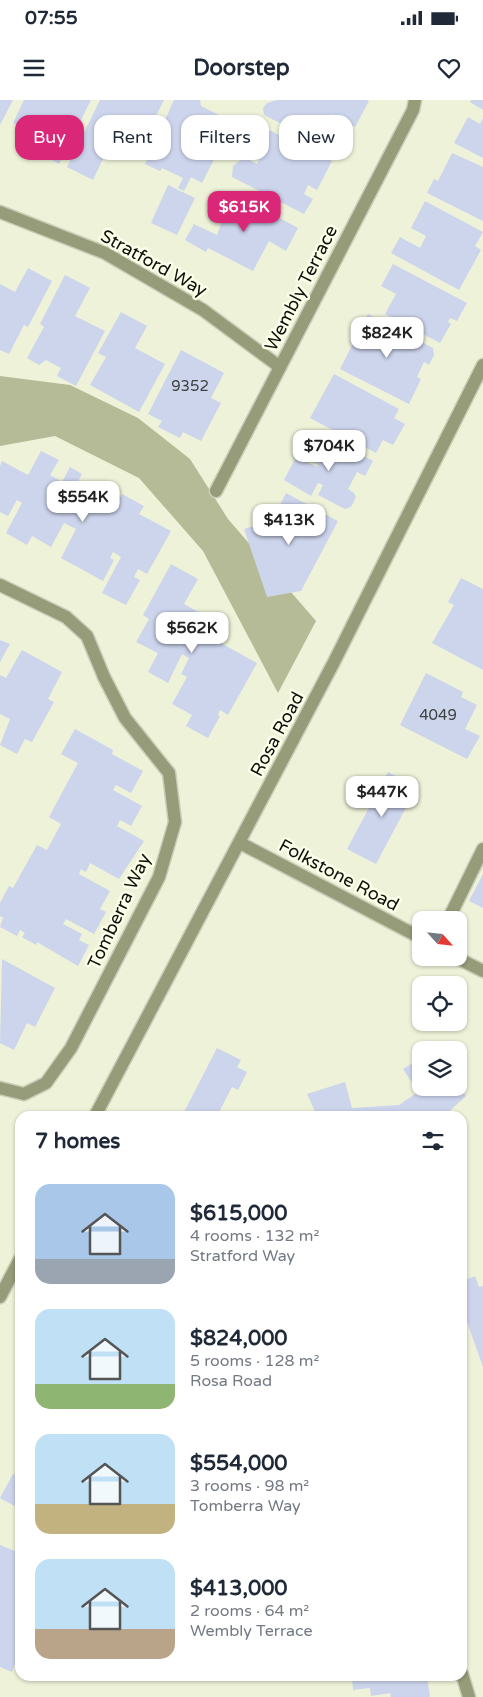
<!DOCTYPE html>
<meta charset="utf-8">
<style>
:root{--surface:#fff;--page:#f6f6f7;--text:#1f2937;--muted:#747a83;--accent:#db2777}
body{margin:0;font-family:"Varela Round",sans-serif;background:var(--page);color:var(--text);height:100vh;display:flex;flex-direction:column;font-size:19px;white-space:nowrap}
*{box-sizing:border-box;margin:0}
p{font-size:16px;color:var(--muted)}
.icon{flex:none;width:28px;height:28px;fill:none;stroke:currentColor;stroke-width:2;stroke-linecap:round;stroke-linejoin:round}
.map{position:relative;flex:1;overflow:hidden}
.drawer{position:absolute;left:15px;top:1011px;width:452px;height:570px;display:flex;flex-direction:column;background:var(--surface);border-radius:15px;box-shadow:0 1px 4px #0004}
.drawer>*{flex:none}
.banner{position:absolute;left:15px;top:15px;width:454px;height:45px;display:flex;gap:10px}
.needle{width:32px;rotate:117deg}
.buttons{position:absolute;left:412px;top:811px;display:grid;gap:10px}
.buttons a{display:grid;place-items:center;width:55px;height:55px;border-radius:10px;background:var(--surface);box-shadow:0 1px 4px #0004;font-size:25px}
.price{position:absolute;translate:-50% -42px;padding:0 11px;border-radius:10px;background:#fff;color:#222;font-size:16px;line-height:32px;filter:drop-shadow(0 1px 2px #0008)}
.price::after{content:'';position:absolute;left:50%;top:30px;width:15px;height:11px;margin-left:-8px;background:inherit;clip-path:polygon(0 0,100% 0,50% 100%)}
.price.on{background:var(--accent);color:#fff}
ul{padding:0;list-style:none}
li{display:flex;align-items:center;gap:15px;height:125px;padding:0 20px}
li span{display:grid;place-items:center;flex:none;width:140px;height:100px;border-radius:15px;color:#555}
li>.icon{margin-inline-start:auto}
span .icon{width:60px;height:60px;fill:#fffc;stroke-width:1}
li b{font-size:21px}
h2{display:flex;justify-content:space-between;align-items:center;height:60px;padding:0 20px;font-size:21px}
.pill{padding:0 18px;border-radius:15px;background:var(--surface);box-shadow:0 1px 4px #0004;font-size:18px;line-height:45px}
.pill.on{background:var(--accent);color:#fff}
.status{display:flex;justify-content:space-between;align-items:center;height:35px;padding:0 25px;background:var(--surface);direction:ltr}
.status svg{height:14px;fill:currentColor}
header{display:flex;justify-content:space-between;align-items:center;height:65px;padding:0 20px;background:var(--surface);font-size:22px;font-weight:700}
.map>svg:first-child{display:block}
.forest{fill:#b4bb96}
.building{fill:#cdd5ed}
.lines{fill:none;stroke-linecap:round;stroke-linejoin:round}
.lane-casing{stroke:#c9ceb7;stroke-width:15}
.street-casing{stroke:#c9ceb7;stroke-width:15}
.lane{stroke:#969c79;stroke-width:12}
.street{stroke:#969c79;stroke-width:12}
.labels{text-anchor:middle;stroke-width:5;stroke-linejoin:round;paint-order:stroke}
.number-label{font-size:15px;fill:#3e4241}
.street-label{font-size:18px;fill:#0f1108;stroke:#fbffea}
</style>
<div class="status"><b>07:55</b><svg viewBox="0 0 49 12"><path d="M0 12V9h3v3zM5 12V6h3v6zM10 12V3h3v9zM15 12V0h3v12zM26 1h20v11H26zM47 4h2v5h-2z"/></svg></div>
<header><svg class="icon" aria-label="menu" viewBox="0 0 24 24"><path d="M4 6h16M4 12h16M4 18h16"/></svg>Doorstep<svg class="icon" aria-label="heart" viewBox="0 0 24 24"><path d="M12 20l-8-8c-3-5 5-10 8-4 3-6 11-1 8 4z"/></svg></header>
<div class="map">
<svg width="483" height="1597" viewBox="0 0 483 1597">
<rect width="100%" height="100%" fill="#edf2d8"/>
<path class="forest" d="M0,276L70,285L138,318L190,359L228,419L316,521L278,593L203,451L139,378L55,336L0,346Z"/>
<g class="building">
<path d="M0,0H13L0,25Z"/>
<path d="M24,0H91L59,64L33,50L40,38L13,23Z"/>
<path d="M100,0H164L143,42L136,38L129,54L110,44L93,80L67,67Z"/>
<path d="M174,0H200L201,6L227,19L221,33L224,40L202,83L191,77L184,91L178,88L183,78L162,68L160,71L145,64Z"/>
<path d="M277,0H367L369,1L355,27L331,14L319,43L264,15L263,8L267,3Z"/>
<path d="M471,0H483V10L470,2Z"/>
<path d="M468,17L480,24L483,18V58L454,43Z"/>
<path d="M265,28L332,61L317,90L308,85L304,94L313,99L304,114L232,77L233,66L244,57L257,64L266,47L254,40L257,29Z"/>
<path d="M452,53L483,67V121L427,93L434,79L438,81Z"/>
<path d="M168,85L195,98L177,135L151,123Z"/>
<path d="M238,96L298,128L286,151L269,141L253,171L208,148L206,152L185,140L194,124L217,135L230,98Z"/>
<path d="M425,101L483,132L475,146L481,150L459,190L391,153L400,137L420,148L426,136L411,128Z"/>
<path d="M393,164L467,203L457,221L450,218L448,222L451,224L440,243L385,214L396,194L381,186Z"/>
<path d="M28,168L52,181L28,227L24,225L9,254L0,250V184L15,192Z"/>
<path d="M65,175L90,188L75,216L105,231L76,286L57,276L61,268L46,260L39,265L27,258L44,227L40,224Z"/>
<path d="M121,212L147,226L135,248L165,264L139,312L90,285L106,257L98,253Z"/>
<path d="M368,214L433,248L434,255L429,265L424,262L417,277L421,279L409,304L340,269Z"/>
<path d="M181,250L224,273L211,298L221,303L201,341L183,332L180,338L158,327L162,321L148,314Z"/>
<path d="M334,274L399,309L394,318L405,324L393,345L383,340L376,353L310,318Z"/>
<path d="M322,334L373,361L365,376L357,372L348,389L354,393L356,397L351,407L345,409L318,395L323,385L318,383L311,396L284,380L296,357L317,367L318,364L308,359Z"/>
<path d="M41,351L59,360L50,375L62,382L70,367L82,374L76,385L88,392L94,382L121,397L122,394L144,406L139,414L171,431L147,474L138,469L134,477L140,480L126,505L102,493L121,457L113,452L110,458L114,460L103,481L61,458L76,429L64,423L51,447L32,436L27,445L6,433L22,403L17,400L8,416L0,412V366L2,361L28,375Z"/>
<path d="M286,393L338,421L301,491L267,497L244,429L263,423L268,429Z"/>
<path d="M171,464L198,479L184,504L211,519L203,533L257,563L228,615L220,610L218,615L220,616L208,638L186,626L192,615L172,604L187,577L181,574L189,558L182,554L168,583L148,572L158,553L136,542L149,519L143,515Z"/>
<path d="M461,478L483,489V570L432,543L454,505L448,502Z"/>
<path d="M0,540L10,544L0,562Z"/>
<path d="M22,550L62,572L48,599L54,602L32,642L25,639L17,654L0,645L10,619L0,614V575L6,578Z"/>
<path d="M426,573L463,592L461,597L477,605L465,629L480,636L467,659L400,625Z"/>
<path d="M75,629L113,650L112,654L143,671L131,693L116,685L113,690L142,706L131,726L120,720L117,726L144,741L119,779L90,763L86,772L81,769L79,774L110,791L100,809L106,812L94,834L66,819L63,824L82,834L79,840L89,845L78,866L37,842L36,845L22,837L25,833L20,830L17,836L0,827L3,818L0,816V803L9,786L13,788L37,745L47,750L61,724L49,717L78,663L61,654Z"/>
<path d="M388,672L417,687L376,764L347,749Z"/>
<path d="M483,774V808L469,801Z"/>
<path d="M2,859L55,888L35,927L27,923L14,950L0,943Z"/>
<path d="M217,948L241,960L237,967L247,972L238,990L232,987L217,1016H182Z"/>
<path d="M421,958V988H459V984L466,996L444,1016H317L307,994L345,982L352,1008L399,1005L418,992L403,969Z"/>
<path d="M475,1176L479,1187L483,1186V1267L462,1208V1186L467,1185L465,1180Z"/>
<path d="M13,1374L20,1377V1409L0,1398Z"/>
<path d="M0,1445L20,1453V1550L12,1572L0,1567Z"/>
<path d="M352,1576H427L430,1597H391L390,1593L371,1596L370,1588L353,1590Z"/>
</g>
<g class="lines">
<g class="lane-casing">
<path id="lane" d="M448,820L483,749"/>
</g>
<g class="street-casing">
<g id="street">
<path d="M0,112L105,153L203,210L280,267"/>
<path d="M216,391L413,10L415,0"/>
<path d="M0,485L66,517L87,536L104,577L125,618L169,673L175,722L159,777L71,948L46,983L24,994L0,988"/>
<path d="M240,743L421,838"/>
<path d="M457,858L483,871"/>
<path d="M95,1016L334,562L483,265"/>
<path d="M0,1197L20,1159"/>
<path d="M462,1574L469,1597"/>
</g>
</g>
<use href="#lane" class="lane"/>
<use href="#street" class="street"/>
</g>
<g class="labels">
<g class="number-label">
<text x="190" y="291">9352</text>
<text x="438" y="620">4049</text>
</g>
<g class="street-label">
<text transform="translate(154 163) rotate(29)" y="6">Stratford Way</text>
<text transform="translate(301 188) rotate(-63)" y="6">Wembly Terrace</text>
<text transform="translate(277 634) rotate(-62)" y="6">Rosa Road</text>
<text transform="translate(339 775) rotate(28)" y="6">Folkstone Road</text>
<text transform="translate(119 811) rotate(-65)" y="6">Tomberra Way</text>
</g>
</g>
</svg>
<div class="buttons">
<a><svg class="needle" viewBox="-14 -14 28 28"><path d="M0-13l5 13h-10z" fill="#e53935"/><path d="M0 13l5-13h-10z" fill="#747a83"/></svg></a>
<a><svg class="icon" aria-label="locate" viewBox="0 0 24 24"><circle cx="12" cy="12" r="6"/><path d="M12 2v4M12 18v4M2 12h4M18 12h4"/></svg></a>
<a><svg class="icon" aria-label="layers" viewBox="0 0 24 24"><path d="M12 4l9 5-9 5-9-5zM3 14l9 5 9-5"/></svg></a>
</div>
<b class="price on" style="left:244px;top:133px">$615K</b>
<b class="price" style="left:387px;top:259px">$824K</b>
<b class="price" style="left:329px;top:372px">$704K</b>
<b class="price" style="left:83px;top:423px">$554K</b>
<b class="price" style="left:289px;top:446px">$413K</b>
<b class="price" style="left:192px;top:554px">$562K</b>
<b class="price" style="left:382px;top:718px">$447K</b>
<div class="banner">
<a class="pill on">Buy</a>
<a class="pill">Rent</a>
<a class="pill">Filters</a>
<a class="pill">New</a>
</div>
<section class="drawer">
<h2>7 homes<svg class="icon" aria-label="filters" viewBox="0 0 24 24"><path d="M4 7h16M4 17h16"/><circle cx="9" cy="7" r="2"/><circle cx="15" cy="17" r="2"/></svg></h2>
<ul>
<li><span style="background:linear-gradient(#a9c7e8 75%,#9aa5b1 0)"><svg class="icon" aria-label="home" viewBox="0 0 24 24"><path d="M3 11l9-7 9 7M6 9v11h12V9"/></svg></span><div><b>$615,000</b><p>4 rooms · 132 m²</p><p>Stratford Way</p></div></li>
<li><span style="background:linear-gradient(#bfe0f5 75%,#8fb573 0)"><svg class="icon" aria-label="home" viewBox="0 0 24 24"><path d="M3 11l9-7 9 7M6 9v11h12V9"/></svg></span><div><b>$824,000</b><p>5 rooms · 128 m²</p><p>Rosa Road</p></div></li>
<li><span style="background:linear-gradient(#bfe0f5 70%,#c2b280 0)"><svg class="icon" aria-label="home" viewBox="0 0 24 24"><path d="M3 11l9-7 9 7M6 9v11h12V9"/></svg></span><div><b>$554,000</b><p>3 rooms · 98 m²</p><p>Tomberra Way</p></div></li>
<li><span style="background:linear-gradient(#bfe0f5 70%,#b9a48a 0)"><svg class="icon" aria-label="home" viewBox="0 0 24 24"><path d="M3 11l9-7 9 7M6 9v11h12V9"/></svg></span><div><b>$413,000</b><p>2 rooms · 64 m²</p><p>Wembly Terrace</p></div></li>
</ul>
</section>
</div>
